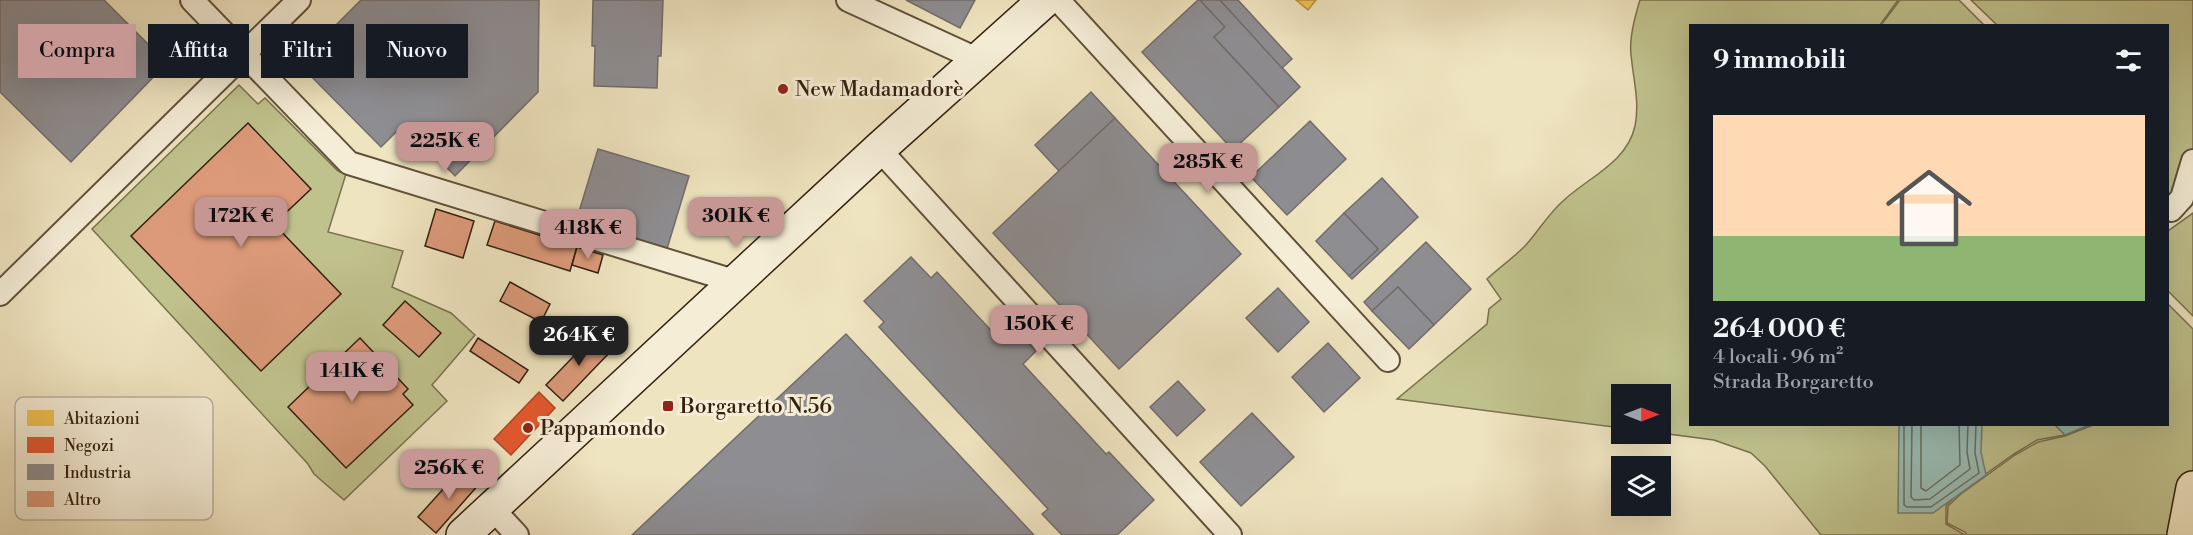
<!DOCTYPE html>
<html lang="it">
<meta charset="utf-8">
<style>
:root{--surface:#171b24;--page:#20242c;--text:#f1f3f6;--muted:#9ea1a6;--line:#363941;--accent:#c59692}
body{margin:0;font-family:"Libre Bodoni",serif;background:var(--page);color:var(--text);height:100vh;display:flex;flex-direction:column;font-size:22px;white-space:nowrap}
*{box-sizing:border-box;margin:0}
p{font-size:20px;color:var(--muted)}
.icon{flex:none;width:33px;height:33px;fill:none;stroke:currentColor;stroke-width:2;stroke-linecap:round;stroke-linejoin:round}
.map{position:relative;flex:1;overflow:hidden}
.drawer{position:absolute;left:1689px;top:24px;width:480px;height:402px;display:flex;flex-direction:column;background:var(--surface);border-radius:0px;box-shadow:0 6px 24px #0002}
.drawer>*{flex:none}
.banner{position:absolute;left:18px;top:24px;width:570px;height:54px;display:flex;gap:12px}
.needle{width:39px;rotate:90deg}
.tools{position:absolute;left:1611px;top:384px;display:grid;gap:12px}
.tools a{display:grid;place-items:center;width:60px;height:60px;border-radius:0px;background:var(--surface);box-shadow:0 6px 24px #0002;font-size:30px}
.price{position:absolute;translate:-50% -51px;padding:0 14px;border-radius:12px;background:var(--accent);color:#111;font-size:20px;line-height:39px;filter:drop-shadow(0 2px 3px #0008)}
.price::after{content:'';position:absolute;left:50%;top:36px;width:18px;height:14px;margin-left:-9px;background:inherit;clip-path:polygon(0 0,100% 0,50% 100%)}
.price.on{background:#222;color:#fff}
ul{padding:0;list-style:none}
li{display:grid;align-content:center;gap:12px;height:318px;padding:0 24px}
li+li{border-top:2px solid var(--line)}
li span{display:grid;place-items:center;height:186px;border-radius:0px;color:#555}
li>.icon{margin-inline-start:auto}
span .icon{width:108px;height:108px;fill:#fffc;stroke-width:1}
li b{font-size:26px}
h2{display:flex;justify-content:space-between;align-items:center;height:72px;padding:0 24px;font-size:26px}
.chip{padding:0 21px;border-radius:0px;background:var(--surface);box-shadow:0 6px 24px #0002;font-size:21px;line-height:54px}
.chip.on{background:var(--accent);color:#111}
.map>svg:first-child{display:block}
.green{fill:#c0c28d;stroke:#7a714e;stroke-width:1.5}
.water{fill:#9abeb6;stroke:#717f73;stroke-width:1.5}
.homes{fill:#f2c14e;stroke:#b9913b;stroke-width:1.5}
.shops{fill:#e4572e;stroke:#af4624;stroke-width:1.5}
.industry{fill:#8d8d92;stroke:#726c6a;stroke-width:1.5}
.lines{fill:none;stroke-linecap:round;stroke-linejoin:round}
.shore{stroke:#666f62;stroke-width:1.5}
.building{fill:#dc9a7a;stroke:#33200e;stroke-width:1.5}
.street-casing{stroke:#62513a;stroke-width:26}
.secondary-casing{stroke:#33200e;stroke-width:36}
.primary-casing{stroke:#33200e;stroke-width:36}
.street{stroke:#f5edd6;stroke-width:22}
.secondary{stroke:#f5edd6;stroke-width:33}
.primary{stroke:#efe4c0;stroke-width:33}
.poi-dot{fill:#8f2418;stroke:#f5edd6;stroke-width:2}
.labels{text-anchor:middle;stroke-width:6;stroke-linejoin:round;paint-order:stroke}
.poi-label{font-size:21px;fill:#33200e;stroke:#f5edd6;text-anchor:start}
.key{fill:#f5edd6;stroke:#bbb09a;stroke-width:1.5}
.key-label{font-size:16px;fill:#33200e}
</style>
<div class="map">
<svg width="2193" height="535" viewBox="0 0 2193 535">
<rect width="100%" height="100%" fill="#efe4c0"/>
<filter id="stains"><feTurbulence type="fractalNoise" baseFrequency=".00333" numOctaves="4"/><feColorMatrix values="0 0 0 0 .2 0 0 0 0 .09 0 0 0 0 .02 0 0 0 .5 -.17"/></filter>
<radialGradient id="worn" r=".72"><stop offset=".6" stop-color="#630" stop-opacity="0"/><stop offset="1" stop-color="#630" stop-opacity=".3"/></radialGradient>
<g class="green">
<path d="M1640,0H1898L1880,25L1690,26V424L2089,425L2065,435L2037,440L2014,454L1959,493L1946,506V524L1965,535H1821L1765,466L1751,453L1714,440L1661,433L1660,394H1622L1621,428L1397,399L1487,324L1489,309L1501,299L1487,279C1499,268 1513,258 1525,246C1538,232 1548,214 1563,201C1587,178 1627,163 1635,126C1640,101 1633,79 1631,54C1629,37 1635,16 1640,0Z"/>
<path d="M1900,0H1959L1984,25H1881Z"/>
<path d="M1971,0H2193V196L2182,207L2168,193V26L1997,25Z"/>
<path d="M239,85L258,104L265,98L338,171L346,174L328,232L403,251L392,287L451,313L475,335L432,385L447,401L344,500L314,474L308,464L92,229Z"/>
<path d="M2193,213V316L2168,291V231Z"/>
<path d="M2168,304L2193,329V535H1967L1965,532L1947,523L1948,506L1961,494L2015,455L2038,442L2065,436L2093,425L2168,424Z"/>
</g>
<g class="water">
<path d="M1899,425H1982L1981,452L1986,475L1933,513H1898Z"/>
<path d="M2055,425H2089L2065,435Z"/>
</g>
<path class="homes" d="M1296,0H1316L1308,10Z"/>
<path class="shops" d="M539,392L555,408L511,455L494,439Z"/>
<g class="industry">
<path d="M0,0H104L167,63L71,162L0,92Z"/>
<path d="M361,0H539L538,92L455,176L404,124L381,147L298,63Z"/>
<path d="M593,0H663L661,56H658L657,88L594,86L595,46H592Z"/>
<path d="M906,0H975L960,28Z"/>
<path d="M1198,0H1200L1225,27L1214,37L1279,107L1233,150L1142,52Z"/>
<path d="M1200,0H1220L1300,87L1279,107L1214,37L1225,27Z"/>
<path d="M1220,0H1238L1292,59L1282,68Z"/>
<path d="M1091,92L1115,118L1059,171L1035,145Z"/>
<path d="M1115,118L1241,254L1119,369L993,233Z"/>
<path d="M1310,121L1346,159L1287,215L1251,177Z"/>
<path d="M598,149L689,176L666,252L575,225Z"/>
<path d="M1382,178L1418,217L1352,279L1349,276L1378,249L1344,213Z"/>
<path d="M1344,213L1378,249L1349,276L1316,241Z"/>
<path d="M1426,242L1471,289L1434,325L1398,287L1372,311L1364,302Z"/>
<path d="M911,257L931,278L937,272L998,338L1012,325L1036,351L1023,364L1106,454L1109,452L1154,500L1117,535H1062L1042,514L1048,509L879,327L884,322L864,301Z"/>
<path d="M1398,287L1434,325L1409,349L1372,311Z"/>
<path d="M1278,288L1309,322L1278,352L1246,318Z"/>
<path d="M846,334L1034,535H632Z"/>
<path d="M1328,343L1360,378L1324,412L1292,377Z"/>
<path d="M1178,381L1205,410L1177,436L1150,407Z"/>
<path d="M1252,413L1294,457L1241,506L1200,462Z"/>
</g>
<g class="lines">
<g class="shore">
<path d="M1904,424V505L1907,507H1931L1979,473L1975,453L1976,424"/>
<path d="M1912,424L1911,497L1914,500L1930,499L1970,469L1967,452L1968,424"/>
<path d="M1921,424V488L1926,491L1960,465L1959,424"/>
</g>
</g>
<g class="building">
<path d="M248,123L311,189L274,224L341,294L261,371L131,236Z"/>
<path d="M436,209L474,221L463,258L425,246Z"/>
<path d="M495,221L577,247L570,271L487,245Z"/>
<path d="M577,247L603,255L598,273L572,265Z"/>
<path d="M510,282L550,304L541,322L500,301Z"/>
<path d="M405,301L441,333L419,357L383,325Z"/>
<path d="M596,333L612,350L563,401L546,385Z"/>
<path d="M360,338L408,389L403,394L413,405L346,468L288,407Z"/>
<path d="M478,338L528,370L519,383L470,351Z"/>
<path d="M463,467L480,483L436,533L418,517Z"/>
</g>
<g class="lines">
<g class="street-casing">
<g id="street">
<path d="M192,0L349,163L737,282"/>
<path d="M848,0L979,60"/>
<path d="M1058,0L1388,360"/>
<path d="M879,149L1230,535"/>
<path d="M2171,210L2182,198L2193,161"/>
<path d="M0,294L299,0"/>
<path d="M491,507L517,535"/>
</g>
</g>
<g class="secondary-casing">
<path id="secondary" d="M463,535L879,149L1045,0"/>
</g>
<g class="primary-casing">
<path id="primary" d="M2184,535L2193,488"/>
</g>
<use href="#street" class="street"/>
<use href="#secondary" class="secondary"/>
<use href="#primary" class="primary"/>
</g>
<g class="poi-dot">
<circle cx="783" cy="89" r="6"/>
<rect x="662" y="400" width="12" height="12" rx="3"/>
<circle cx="528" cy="428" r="6"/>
</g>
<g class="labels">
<g class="poi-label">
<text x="795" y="96">New Madamadorè</text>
<text x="680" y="413">Borgaretto N.56</text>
<text x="540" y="435">Pappamondo</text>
</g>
</g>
<rect x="15" y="397" width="198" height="123" rx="9" class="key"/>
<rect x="27" y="410" width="27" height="16" fill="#f2c14e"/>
<rect x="27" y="437" width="27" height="16" fill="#e4572e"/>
<rect x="27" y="464" width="27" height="16" fill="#8d8d92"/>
<rect x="27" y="491" width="27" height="16" fill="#dc9a7a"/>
<g class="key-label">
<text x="64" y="424">Abitazioni</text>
<text x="64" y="451">Negozi</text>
<text x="64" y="478">Industria</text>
<text x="64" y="505">Altro</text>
</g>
<rect width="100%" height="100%" filter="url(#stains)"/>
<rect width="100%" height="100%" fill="url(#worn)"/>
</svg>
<div class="tools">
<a><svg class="needle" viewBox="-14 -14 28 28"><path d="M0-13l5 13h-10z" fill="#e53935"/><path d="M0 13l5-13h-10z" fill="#9ea1a6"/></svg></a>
<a><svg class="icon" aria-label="layers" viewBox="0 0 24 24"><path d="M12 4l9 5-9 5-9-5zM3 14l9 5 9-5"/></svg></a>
</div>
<b class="price" style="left:445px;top:173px">225K €</b>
<b class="price" style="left:1208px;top:194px">285K €</b>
<b class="price" style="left:241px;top:248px">172K €</b>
<b class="price" style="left:736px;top:248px">301K €</b>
<b class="price" style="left:588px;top:260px">418K €</b>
<b class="price" style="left:1039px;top:356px">150K €</b>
<b class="price on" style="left:579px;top:367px">264K €</b>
<b class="price" style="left:352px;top:403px">141K €</b>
<b class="price" style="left:449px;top:500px">256K €</b>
<div class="banner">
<a class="chip on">Compra</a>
<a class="chip">Affitta</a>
<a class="chip">Filtri</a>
<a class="chip">Nuovo</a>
</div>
<section class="drawer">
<h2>9 immobili<svg class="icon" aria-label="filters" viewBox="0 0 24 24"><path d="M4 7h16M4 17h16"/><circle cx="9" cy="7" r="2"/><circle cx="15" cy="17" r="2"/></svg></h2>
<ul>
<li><span style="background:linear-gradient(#ffd9b3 65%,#8fb573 0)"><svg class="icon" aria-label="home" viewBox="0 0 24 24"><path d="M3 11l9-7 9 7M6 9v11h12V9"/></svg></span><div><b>264 000 €</b><p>4 locali · 96 m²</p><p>Strada Borgaretto</p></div></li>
</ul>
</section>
</div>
